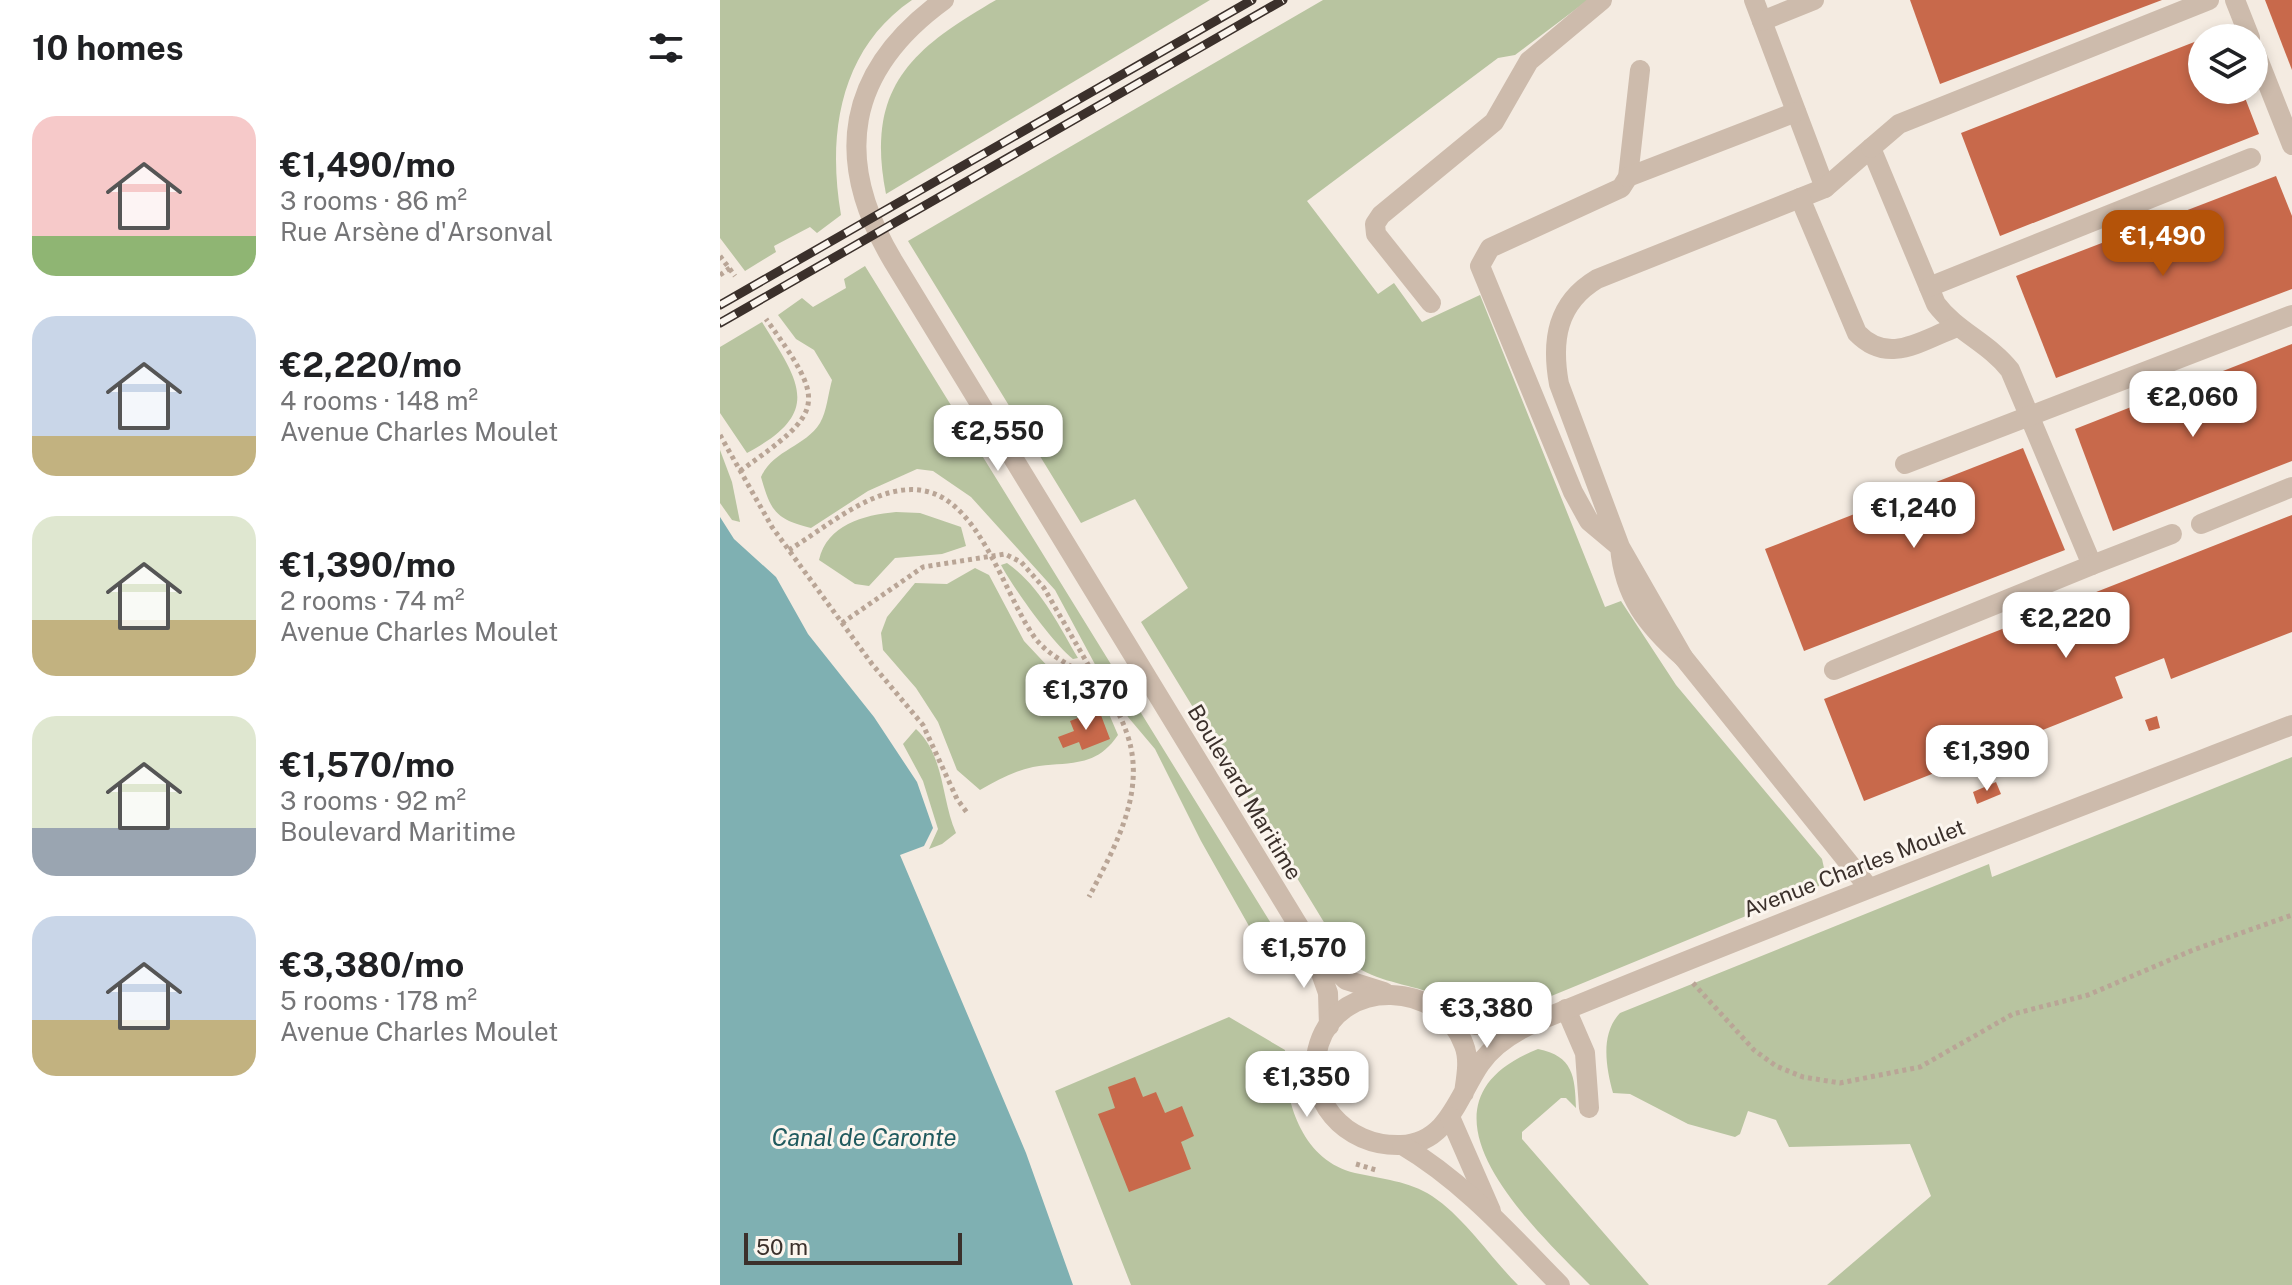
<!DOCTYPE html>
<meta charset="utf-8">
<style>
:root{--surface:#fff;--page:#f2f2f2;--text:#202124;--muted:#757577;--accent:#b45309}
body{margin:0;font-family:"Public Sans",sans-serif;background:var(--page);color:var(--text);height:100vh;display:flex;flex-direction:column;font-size:30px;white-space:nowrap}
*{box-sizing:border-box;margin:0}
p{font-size:26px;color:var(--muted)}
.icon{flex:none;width:44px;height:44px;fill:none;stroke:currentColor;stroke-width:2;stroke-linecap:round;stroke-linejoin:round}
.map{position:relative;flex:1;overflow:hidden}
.drawer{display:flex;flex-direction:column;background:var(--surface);width:720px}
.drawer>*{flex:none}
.tools{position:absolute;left:1468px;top:24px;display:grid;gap:16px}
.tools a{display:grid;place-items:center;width:80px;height:80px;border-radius:50%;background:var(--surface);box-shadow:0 4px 12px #0003;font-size:40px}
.scale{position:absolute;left:24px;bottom:20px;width:218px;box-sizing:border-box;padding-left:8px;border:4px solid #3b302b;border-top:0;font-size:22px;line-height:28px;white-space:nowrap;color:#3b302b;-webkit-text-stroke:6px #fbf5ee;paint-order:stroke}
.price{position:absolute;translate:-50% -68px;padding:0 18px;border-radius:16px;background:#fff;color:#222;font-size:26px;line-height:52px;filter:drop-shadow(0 2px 4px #0008)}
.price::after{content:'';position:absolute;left:50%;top:48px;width:24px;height:18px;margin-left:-12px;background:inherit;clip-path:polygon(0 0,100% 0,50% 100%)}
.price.selected{background:var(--accent);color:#fff}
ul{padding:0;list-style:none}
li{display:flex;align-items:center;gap:24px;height:200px;padding:0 32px}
li span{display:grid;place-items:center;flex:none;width:224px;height:160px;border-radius:24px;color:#555}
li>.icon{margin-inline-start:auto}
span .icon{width:96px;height:96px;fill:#fffc;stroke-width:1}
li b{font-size:34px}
h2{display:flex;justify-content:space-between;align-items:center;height:96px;padding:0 32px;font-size:34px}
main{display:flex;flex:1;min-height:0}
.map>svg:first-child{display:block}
.green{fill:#b8c4a0}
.water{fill:#7fb0b2}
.building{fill:#c8694b}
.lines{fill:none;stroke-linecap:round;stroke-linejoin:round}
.path{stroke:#b9a596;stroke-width:5;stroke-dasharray:4 4;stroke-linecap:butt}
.minor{stroke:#cdbbac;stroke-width:20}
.rail-casing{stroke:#3b302b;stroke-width:9}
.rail{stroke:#fbf5ee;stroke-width:6;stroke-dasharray:18;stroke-linecap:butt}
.labels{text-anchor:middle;stroke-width:6;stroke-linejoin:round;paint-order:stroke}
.street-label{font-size:22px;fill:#3b302b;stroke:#fbf5ee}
.water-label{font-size:24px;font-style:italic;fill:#1f5a5e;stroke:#fbf5ee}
</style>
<main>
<section class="drawer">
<h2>10 homes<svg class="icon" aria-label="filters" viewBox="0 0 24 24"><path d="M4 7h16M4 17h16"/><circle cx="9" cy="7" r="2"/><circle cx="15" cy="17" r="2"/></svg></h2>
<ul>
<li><span style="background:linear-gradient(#f6c9c9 75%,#8fb573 0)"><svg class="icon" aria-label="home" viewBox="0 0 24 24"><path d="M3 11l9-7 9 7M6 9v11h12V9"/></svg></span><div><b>€1,490/mo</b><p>3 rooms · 86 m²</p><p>Rue Arsène d'Arsonval</p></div></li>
<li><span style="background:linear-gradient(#c9d6e8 75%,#c2b280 0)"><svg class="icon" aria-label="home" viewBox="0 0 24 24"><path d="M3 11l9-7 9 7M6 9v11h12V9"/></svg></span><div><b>€2,220/mo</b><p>4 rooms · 148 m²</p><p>Avenue Charles Moulet</p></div></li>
<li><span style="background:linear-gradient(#dfe7d0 65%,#c2b280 0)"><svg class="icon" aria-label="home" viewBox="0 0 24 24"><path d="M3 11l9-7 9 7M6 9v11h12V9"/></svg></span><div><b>€1,390/mo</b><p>2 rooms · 74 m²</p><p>Avenue Charles Moulet</p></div></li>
<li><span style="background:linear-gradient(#dfe7d0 70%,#9aa5b1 0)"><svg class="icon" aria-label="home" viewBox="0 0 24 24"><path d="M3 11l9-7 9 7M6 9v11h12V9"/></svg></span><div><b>€1,570/mo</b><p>3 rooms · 92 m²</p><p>Boulevard Maritime</p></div></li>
<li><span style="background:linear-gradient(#c9d6e8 65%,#c2b280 0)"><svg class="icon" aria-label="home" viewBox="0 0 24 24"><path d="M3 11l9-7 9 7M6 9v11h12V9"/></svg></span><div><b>€3,380/mo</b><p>5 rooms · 178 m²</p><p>Avenue Charles Moulet</p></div></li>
</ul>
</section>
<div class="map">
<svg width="1572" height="1285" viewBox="0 0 1572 1285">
<rect width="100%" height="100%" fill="#f4ebe1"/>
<g class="green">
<path d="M0,0H192C120,49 107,134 121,215L97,233L90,227L54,246L56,252L25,271L0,238Z"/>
<path d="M276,0H490L166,194C145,88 191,49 276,0Z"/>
<path d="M603,0H868L795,55L778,58L587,201L658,294L674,283L702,322L760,295L885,607L901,601L956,685L1102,859L1104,868L1099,886L795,1011C753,1013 746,1005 709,992C679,982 653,981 627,960L421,622L468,588L415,499L361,523L188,241Z"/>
<path d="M145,266L552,925L550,946L538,942L481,841L435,749L408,717L378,670L335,590L251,497L213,471L197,469L148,491L91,528C55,519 51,511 41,477C53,450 85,447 100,423C107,411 108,394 112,380L94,350L76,339L58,315L82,298L93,307L126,288L124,279Z"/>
<path d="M42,322C79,382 104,412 27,453L0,413V347Z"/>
<path d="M0,450L12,482L20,522L12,520L0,503Z"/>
<path d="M176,512L200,513L241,527L246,546L222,554L175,558L149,586L135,584L99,560C107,525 143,515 176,512Z"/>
<path d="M287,563C320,586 338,624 358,658L353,659C332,642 294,589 281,565Z"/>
<path d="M255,568L269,575L304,641L333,672L370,693L386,707L398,735C375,769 349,761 313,767C294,771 277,780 260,790L237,770L218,722L196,688L163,650L161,633L167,617L195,583L227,584Z"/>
<path d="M196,729C225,756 221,799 236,833L222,844L209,849L218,829L203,781L183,744Z"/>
<path d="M1572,757V1285H1107L1211,1196L1190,1144L1069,1147L1056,1120L1028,1111L1020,1134L1015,1137L968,1124L910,1094L893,1093C886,1067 880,1034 900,1013L1269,864L1272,877Z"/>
<path d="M509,1017L565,1050C563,1100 582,1161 635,1173C662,1179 689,1181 712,1196C745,1218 770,1257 798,1285H411L335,1091Z"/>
<path d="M818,1049C853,1056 855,1076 856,1108L846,1098H841L802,1132V1139L929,1285H870C811,1225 679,1104 818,1049Z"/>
</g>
<path class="water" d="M0,517L14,539L56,577L88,634L154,717L197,782L213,828L204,846L180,855L306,1153L353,1285H0Z"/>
<g class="building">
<path d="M1190,0H1442L1220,84Z"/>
<path d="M1545,0H1572V70Z"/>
<path d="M1482,39V90H1522L1539,134L1280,236L1241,133Z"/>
<path d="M1556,176L1572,216V289L1336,378L1296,276Z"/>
<path d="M1572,344V461L1393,531L1355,429Z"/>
<path d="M1303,448L1345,550L1084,651L1045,549Z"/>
<path d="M1572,515V632L1451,679L1444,658L1395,677L1403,698L1144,801L1104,699Z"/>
<path d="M379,710L390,739L362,750L359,742L343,748L338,737L354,731L350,721Z"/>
<path d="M1437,716L1440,728L1429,731L1425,720Z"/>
<path d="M1276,782L1281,794L1257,804L1253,792Z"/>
<path d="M415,1077L423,1097L436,1092L445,1113L462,1106L474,1136L461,1142L471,1169L409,1192L378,1114L395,1108L388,1087Z"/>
</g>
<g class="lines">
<g class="path">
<path d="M0,256L15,276"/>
<path d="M0,275L10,268"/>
<path d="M0,435L52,527L152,664L203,725L237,799L248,814"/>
<path d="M20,471C106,410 107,404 46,319"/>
<path d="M69,550C107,527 158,481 205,491C258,501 284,591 311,632C328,660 359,666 382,688C395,702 407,729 411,748C422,801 392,852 369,897"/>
<path d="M122,623L203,567L285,554L301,562L324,588L381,687"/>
<path d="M973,983L1034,1050L1056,1066L1083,1077L1120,1083L1200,1067L1293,1014L1368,995L1473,950L1572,915"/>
<path d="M636,1164L656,1170"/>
</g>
<g class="minor">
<path d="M224,0C126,71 112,159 173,261L592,948L608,993L609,1026"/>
<path d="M1034,0L1105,188"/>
<path d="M1515,0L1530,38"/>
<path d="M1042,21L1094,0"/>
<path d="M1534,49L1572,145"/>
<path d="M920,70L908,177L901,188L770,248L760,266L853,492L869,521L900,547C904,596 927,625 963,657L900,547L839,384C831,340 837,303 877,279L1105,188L1151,148L1216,304C1236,331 1269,343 1290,370L1372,565L1114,670"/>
<path d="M1151,148L1179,124L1489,0"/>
<path d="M908,177L1076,112"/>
<path d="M1080,198L1137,333C1169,366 1201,340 1237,327"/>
<path d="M1209,287L1531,158"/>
<path d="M711,303L656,234L655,224L661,215L774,122L809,61L882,0"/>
<path d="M1185,464L1572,315"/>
<path d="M1481,524L1572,487"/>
<path d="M1372,565L1452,534"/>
<path d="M963,657L1149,888"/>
<path d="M598,954L626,980L664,992"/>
<path d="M846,1009L865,1053L869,1108"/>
<path d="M730,1019L756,1025L805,1026"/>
<path d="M744,1093C746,1078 750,1060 744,1045C721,981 621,976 599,1044C582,1099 625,1147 681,1145C728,1143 738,1096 760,1064C776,1041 802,1027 828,1017C1074,916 1323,821 1572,725"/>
<path d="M730,1117L771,1211"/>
<path d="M682,1145C743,1181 790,1234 840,1285"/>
</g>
<g class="rail-casing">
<g id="rail">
<path d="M0,305L532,0"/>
<path d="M0,323L563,0"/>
</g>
</g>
<use href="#rail" class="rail"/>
</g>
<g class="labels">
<g class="street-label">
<text transform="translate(525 792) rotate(59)" y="8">Boulevard Maritime</text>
<text transform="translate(1134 868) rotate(-21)" y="8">Avenue Charles Moulet</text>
</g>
<g class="water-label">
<text x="144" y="1146">Canal de Caronte</text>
</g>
</g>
</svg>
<div class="tools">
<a><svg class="icon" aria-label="layers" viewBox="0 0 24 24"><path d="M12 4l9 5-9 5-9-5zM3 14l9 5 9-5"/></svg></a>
</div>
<div class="scale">50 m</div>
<b class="price selected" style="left:1443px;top:278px">€1,490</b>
<b class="price" style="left:1473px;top:439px">€2,060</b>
<b class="price" style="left:278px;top:473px">€2,550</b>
<b class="price" style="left:1194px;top:550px">€1,240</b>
<b class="price" style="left:1346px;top:660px">€2,220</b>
<b class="price" style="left:366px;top:732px">€1,370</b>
<b class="price" style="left:1267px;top:793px">€1,390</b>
<b class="price" style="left:584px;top:990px">€1,570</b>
<b class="price" style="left:767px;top:1050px">€3,380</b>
<b class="price" style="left:587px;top:1119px">€1,350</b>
</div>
</main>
